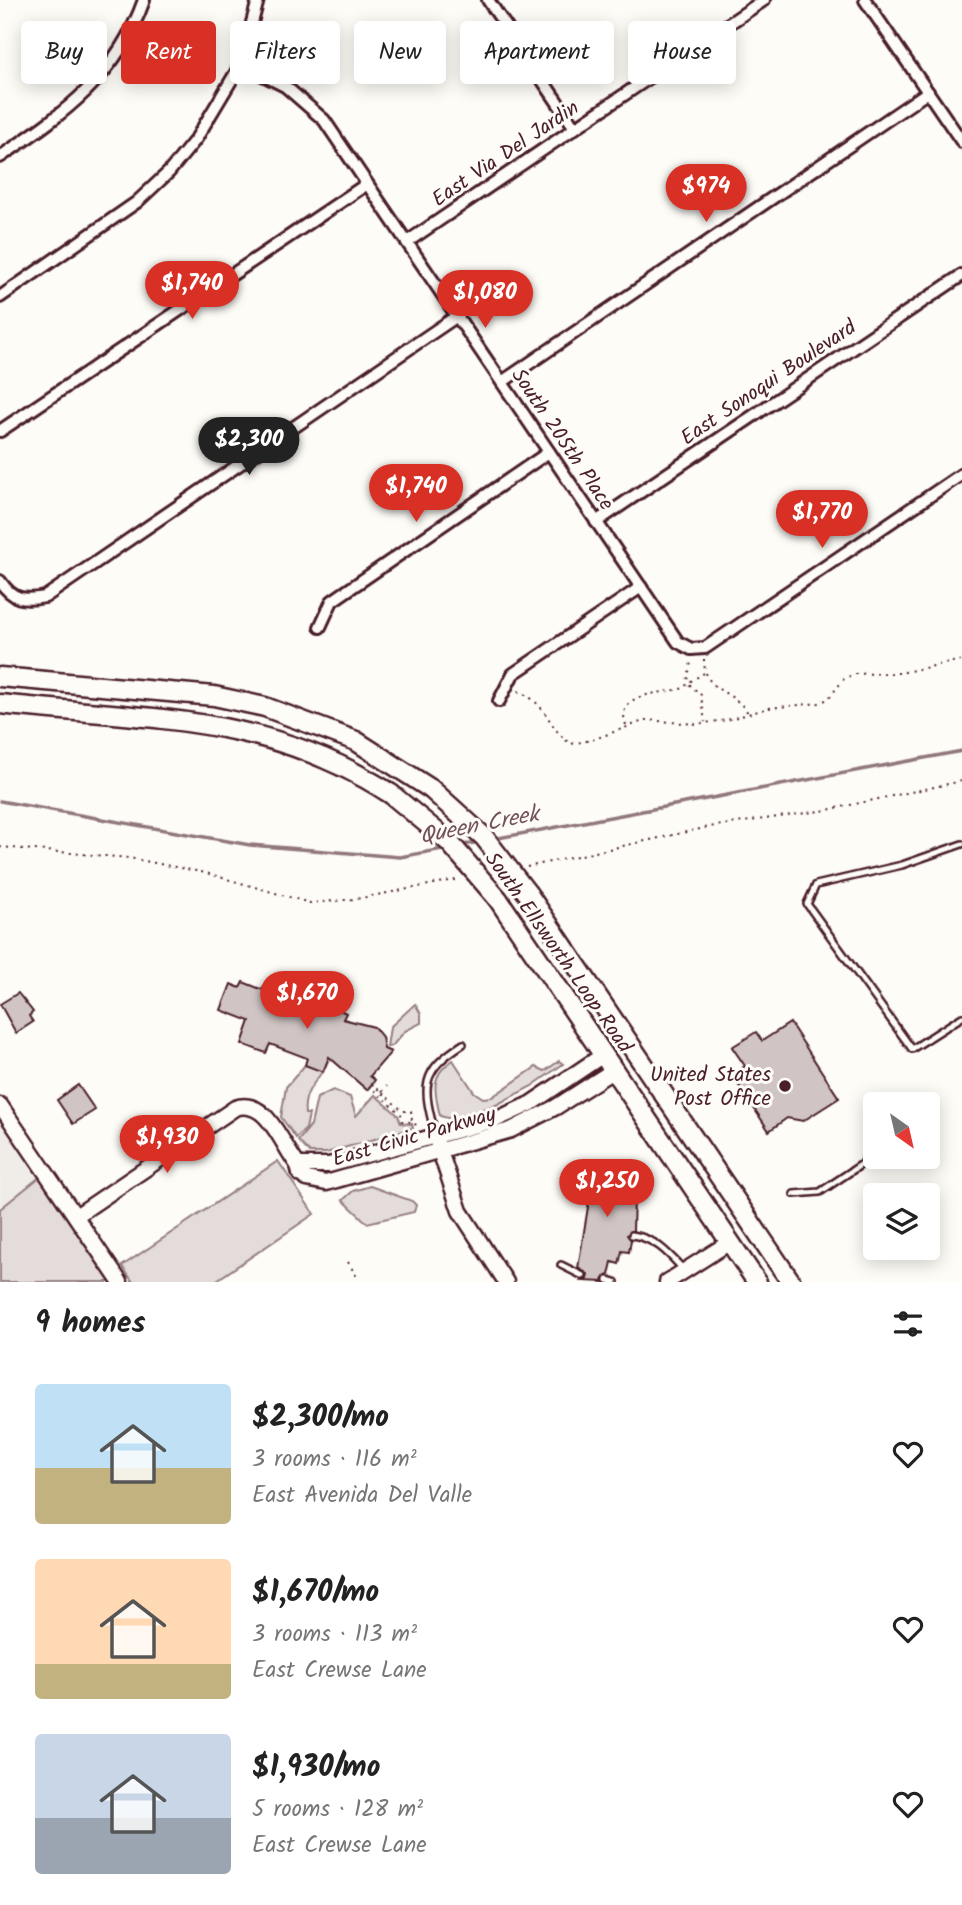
<!DOCTYPE html>
<meta charset="utf-8">
<style>
:root{--surface:#fff;--page:#f6f6f6;--text:#222;--muted:#767676;--accent:#d93025}
body{margin:0;font-family:Kalam,sans-serif;background:var(--page);color:var(--text);height:100vh;display:flex;flex-direction:column;font-size:26px;white-space:nowrap}
*{box-sizing:border-box;margin:0}
p{font-size:23px;color:var(--muted)}
.icon{flex:none;width:38px;height:38px;fill:none;stroke:currentColor;stroke-width:2;stroke-linecap:round;stroke-linejoin:round}
.map{position:relative;height:1282px;overflow:hidden}
.details{display:flex;flex-direction:column;background:var(--surface);flex:1}
.details>*{flex:none}
.hud{position:absolute;left:21px;top:21px;width:920px;height:63px;display:flex;gap:14px}
.needle{width:46px;rotate:146deg}
.fabs{position:absolute;left:863px;top:1092px;display:grid;gap:14px}
.fabs a{display:grid;place-items:center;width:77px;height:77px;border-radius:7px;background:var(--surface);box-shadow:0 4px 18px #0003;font-size:35px}
.price{position:absolute;translate:-50% -60px;padding:0 16px;border-radius:24px;background:var(--accent);color:#fff;font-size:23px;line-height:46px;filter:drop-shadow(0 2px 4px #0008)}
.price::after{content:'';position:absolute;left:50%;top:42px;width:21px;height:16px;margin-left:-10px;background:inherit;clip-path:polygon(0 0,100% 0,50% 100%)}
.price.on{background:#222;color:#fff}
ul{padding:0;list-style:none}
li{display:flex;align-items:center;gap:21px;height:175px;padding:0 35px}
li span{display:grid;place-items:center;flex:none;width:196px;height:140px;border-radius:7px;color:#555}
li>.icon{margin-inline-start:auto}
span .icon{width:84px;height:84px;fill:#fffc;stroke-width:1}
li b{font-size:30px}
h2{display:flex;justify-content:space-between;align-items:center;height:84px;padding:0 35px;font-size:30px}
.chip{padding:0 24px;border-radius:7px;background:var(--surface);box-shadow:0 4px 18px #0003;font-size:24px;line-height:63px}
.chip.on{background:var(--accent);color:#fff}
.map>svg:first-child{display:block}
.built{fill:#f0ece8}
.green{fill:#e3dcda;stroke:#967e82;stroke-width:2}
.lines{fill:none;stroke-linecap:round;stroke-linejoin:round}
.stream{stroke:#91777b;stroke-width:3.5}
.building{fill:#d0c5c4;stroke:#4a1f2b;stroke-width:2}
.service-casing{stroke:#4a1f2b;stroke-width:10}
.minor-casing{stroke:#4a1f2b;stroke-width:16}
.tertiary-casing{stroke:#4a1f2b;stroke-width:19}
.primary-casing{stroke:#4a1f2b;stroke-width:23}
.path{stroke:#4a1f2b;stroke-width:2;stroke-dasharray:2 5;stroke-linecap:butt}
.service{stroke:#fdfcf7;stroke-width:5}
.minor{stroke:#fdfcf7;stroke-width:10}
.tertiary{stroke:#fdfcf7;stroke-width:14}
.primary{stroke:#fdfcf7;stroke-width:18}
.primary-bridge-casing{stroke:#4a1f2b;stroke-width:23;stroke-linecap:butt}
.primary-bridge{stroke:#fdfcf7;stroke-width:18}
.poi-dot{fill:#4a1f2b;stroke:#fdfcf7;stroke-width:2.5}
.labels{text-anchor:middle;stroke-width:6;stroke-linejoin:round;paint-order:stroke}
.street-label{font-size:21px;fill:#4a1f2b;stroke:#fdfcf7}
.poi-label{font-size:21px;fill:#4a1f2b;stroke:#fdfcf7;text-anchor:end}
.water-label{font-size:23px;font-style:italic;fill:#73525a;stroke:#fdfcf7}
</style>
<div class="map">
<svg width="962" height="1282" viewBox="0 0 962 1282">
<rect width="100%" height="100%" fill="#fdfcf7"/>
<filter id="ink" filterUnits="userSpaceOnUse"><feTurbulence type="fractalNoise" baseFrequency=".0143" numOctaves="2"/><feDisplacementMap in="SourceGraphic" scale="14" xChannelSelector="R" yChannelSelector="G"/><feConvolveMatrix kernelMatrix="1 2 1 2 8 2 1 2 1" color-interpolation-filters="sRGB"/></filter>
<g filter="url(#ink)">
<path class="built" d="M0,1104L46,1172L0,1209Z"/>
<g class="green">
<path d="M415,1004L421,1014V1023L405,1031L392,1046L387,1047L390,1027Z"/>
<path d="M453,1060L474,1092L483,1098L492,1097L536,1067L545,1071L559,1061L563,1064L532,1086L496,1105L451,1119L440,1116C434,1091 430,1075 453,1060Z"/>
<path d="M328,1061C320,1081 302,1088 305,1114H309L306,1129L296,1138L281,1117L286,1087L305,1065L323,1071Z"/>
<path d="M333,1090L350,1097L356,1116L375,1095L398,1115L401,1123L412,1124L413,1128L326,1153H310L298,1141L311,1125L317,1098Z"/>
<path d="M278,1161L314,1214L214,1282H133L122,1266Z"/>
<path d="M46,1172L120,1282H0V1209Z"/>
<path d="M370,1186L412,1201L416,1205L414,1212L367,1223L343,1200L353,1191Z"/>
</g>
<g class="lines">
<g class="stream">
<path d="M0,801L250,845L400,857L448,848"/>
<path d="M493,839L962,751"/>
<path d="M459,846L479,842"/>
</g>
</g>
<g class="building">
<path d="M243,982L263,990L266,983L276,987L277,983L291,988L287,999L324,1014L328,1004L346,1013L343,1019L374,1027L382,1037L384,1049L391,1052L370,1076L375,1080L367,1090L329,1057L323,1072L305,1065L307,1058L270,1044L266,1053L242,1044L250,1021L221,1010L231,984L240,988Z"/>
<path d="M18,993L33,1012L29,1016L33,1022L16,1033L0,1004Z"/>
<path d="M790,1023L839,1098L803,1121L787,1118L769,1131L732,1075L745,1066L732,1047L756,1032L762,1041Z"/>
<path d="M78,1085L95,1110L73,1124L57,1100Z"/>
<path d="M612,1163L624,1166L623,1169L641,1173L637,1196H634L633,1230L627,1235L631,1240L629,1252L622,1251L619,1264L612,1262L609,1275L604,1277L603,1282L583,1281L587,1279L588,1274L578,1268L589,1201L578,1197L583,1170L610,1173Z"/>
</g>
<g class="lines">
<g class="service-casing">
<g id="service">
<path d="M962,844L902,865L816,885L807,904L912,1049L962,1017"/>
<path d="M435,1134C423,1087 419,1072 463,1044"/>
<path d="M794,1194L820,1192L865,1162L867,1145"/>
<path d="M632,1235C655,1238 668,1253 683,1269"/>
<path d="M561,1265L583,1276"/>
<path d="M608,1280L615,1282"/>
</g>
</g>
<g class="minor-casing">
<g id="minor">
<path d="M488,0L575,128"/>
<path d="M865,0L962,142"/>
<path d="M241,64L285,86L324,120L678,642L691,649L705,648L962,474"/>
<path d="M0,157C64,113 117,77 144,0"/>
<path d="M407,242L764,0"/>
<path d="M0,297L137,202L169,172L196,139L241,64L258,0"/>
<path d="M502,382L928,92"/>
<path d="M0,431L367,184"/>
<path d="M596,522L962,275"/>
<path d="M0,581C13,600 23,601 45,597L457,316"/>
<path d="M320,627L332,601L549,452"/>
<path d="M499,701L513,674L641,587"/>
</g>
</g>
<g class="tertiary-casing">
<g id="tertiary">
<path d="M0,1105L120,1282"/>
<path d="M438,1145L460,1211L506,1282"/>
<path d="M298,1165H329L495,1120L530,1104L603,1055"/>
<path d="M76,1216L235,1108C267,1097 281,1144 298,1165L300,1174L307,1179L326,1183L511,1130L556,1107L614,1070"/>
<path d="M667,1282L730,1242"/>
</g>
</g>
<g class="primary-casing">
<g id="primary">
<path d="M0,677L214,696L265,707L356,741L431,789"/>
<path d="M0,704C143,720 265,712 391,794"/>
<path d="M528,894L791,1282"/>
<path d="M498,899L757,1282"/>
</g>
</g>
<g class="path">
<path d="M704,659C704,694 732,688 748,713"/>
<path d="M704,673L688,683L701,695L705,722"/>
<path d="M518,691C550,705 546,727 571,744L592,740L646,720L696,724L727,720L769,708L819,703L828,699L844,679L854,674L900,673L962,660"/>
<path d="M626,725C613,689 669,695 686,687L691,662"/>
<path d="M0,847L129,858L206,873L310,903L356,899L460,879"/>
<path d="M527,867L709,827L827,810L962,781"/>
<path d="M372,1084L403,1111H411L412,1121L417,1126"/>
<path d="M369,1086L401,1114L402,1121L411,1122"/>
<path d="M382,1092L387,1086"/>
<path d="M348,1262L357,1277"/>
</g>
<use href="#service" class="service"/>
<use href="#minor" class="minor"/>
<use href="#tertiary" class="tertiary"/>
<use href="#primary" class="primary"/>
<g class="primary-bridge-casing">
<g id="primary-bridge">
<path d="M431,789L484,837L528,894"/>
<path d="M391,794L449,842L498,899"/>
</g>
</g>
<use href="#primary-bridge" class="primary-bridge"/>
</g>
</g>
<circle class="poi-dot" cx="785" cy="1086" r="7"/>
<g class="labels">
<g class="street-label">
<text transform="translate(505 153) rotate(-34)" y="7">East Via Del Jardin</text>
<text transform="translate(768 382) rotate(-34)" y="7">East Sonoqui Boulevard</text>
<text transform="translate(563 439) rotate(56)" y="7">South 205th Place</text>
<text transform="translate(559 952) rotate(55)" y="7">South Ellsworth Loop Road</text>
<text transform="translate(414 1136) rotate(-16)" y="7">East Civic Parkway</text>
</g>
<g class="poi-label">
<text x="771" y="1081">United States<tspan x="771" dy="24">Post Office</tspan></text>
</g>
<g class="water-label">
<text transform="translate(479 824) rotate(-11)" y="8">Queen Creek</text>
</g>
</g>
</svg>
<div class="fabs">
<a><svg class="needle" viewBox="-14 -14 28 28"><path d="M0-13l5 13h-10z" fill="#e53935"/><path d="M0 13l5-13h-10z" fill="#767676"/></svg></a>
<a><svg class="icon" aria-label="layers" viewBox="0 0 24 24"><path d="M12 4l9 5-9 5-9-5zM3 14l9 5 9-5"/></svg></a>
</div>
<b class="price" style="left:706px;top:224px">$974</b>
<b class="price" style="left:192px;top:321px">$1,740</b>
<b class="price" style="left:485px;top:330px">$1,080</b>
<b class="price on" style="left:249px;top:477px">$2,300</b>
<b class="price" style="left:416px;top:524px">$1,740</b>
<b class="price" style="left:822px;top:550px">$1,770</b>
<b class="price" style="left:307px;top:1031px">$1,670</b>
<b class="price" style="left:167px;top:1175px">$1,930</b>
<b class="price" style="left:607px;top:1219px">$1,250</b>
<div class="hud">
<a class="chip">Buy</a>
<a class="chip on">Rent</a>
<a class="chip">Filters</a>
<a class="chip">New</a>
<a class="chip">Apartment</a>
<a class="chip">House</a>
</div>
</div>
<section class="details">
<h2>9 homes<svg class="icon" aria-label="filters" viewBox="0 0 24 24"><path d="M4 7h16M4 17h16"/><circle cx="9" cy="7" r="2"/><circle cx="15" cy="17" r="2"/></svg></h2>
<ul>
<li><span style="background:linear-gradient(#bfe0f5 60%,#c2b280 0)"><svg class="icon" aria-label="home" viewBox="0 0 24 24"><path d="M3 11l9-7 9 7M6 9v11h12V9"/></svg></span><div><b>$2,300/mo</b><p>3 rooms · 116 m²</p><p>East Avenida Del Valle</p></div><svg class="icon" aria-label="heart" viewBox="0 0 24 24"><path d="M12 20l-8-8c-3-5 5-10 8-4 3-6 11-1 8 4z"/></svg></li>
<li><span style="background:linear-gradient(#ffd9b3 75%,#c2b280 0)"><svg class="icon" aria-label="home" viewBox="0 0 24 24"><path d="M3 11l9-7 9 7M6 9v11h12V9"/></svg></span><div><b>$1,670/mo</b><p>3 rooms · 113 m²</p><p>East Crewse Lane</p></div><svg class="icon" aria-label="heart" viewBox="0 0 24 24"><path d="M12 20l-8-8c-3-5 5-10 8-4 3-6 11-1 8 4z"/></svg></li>
<li><span style="background:linear-gradient(#c9d6e8 60%,#9aa5b1 0)"><svg class="icon" aria-label="home" viewBox="0 0 24 24"><path d="M3 11l9-7 9 7M6 9v11h12V9"/></svg></span><div><b>$1,930/mo</b><p>5 rooms · 128 m²</p><p>East Crewse Lane</p></div><svg class="icon" aria-label="heart" viewBox="0 0 24 24"><path d="M12 20l-8-8c-3-5 5-10 8-4 3-6 11-1 8 4z"/></svg></li>
</ul>
</section>
